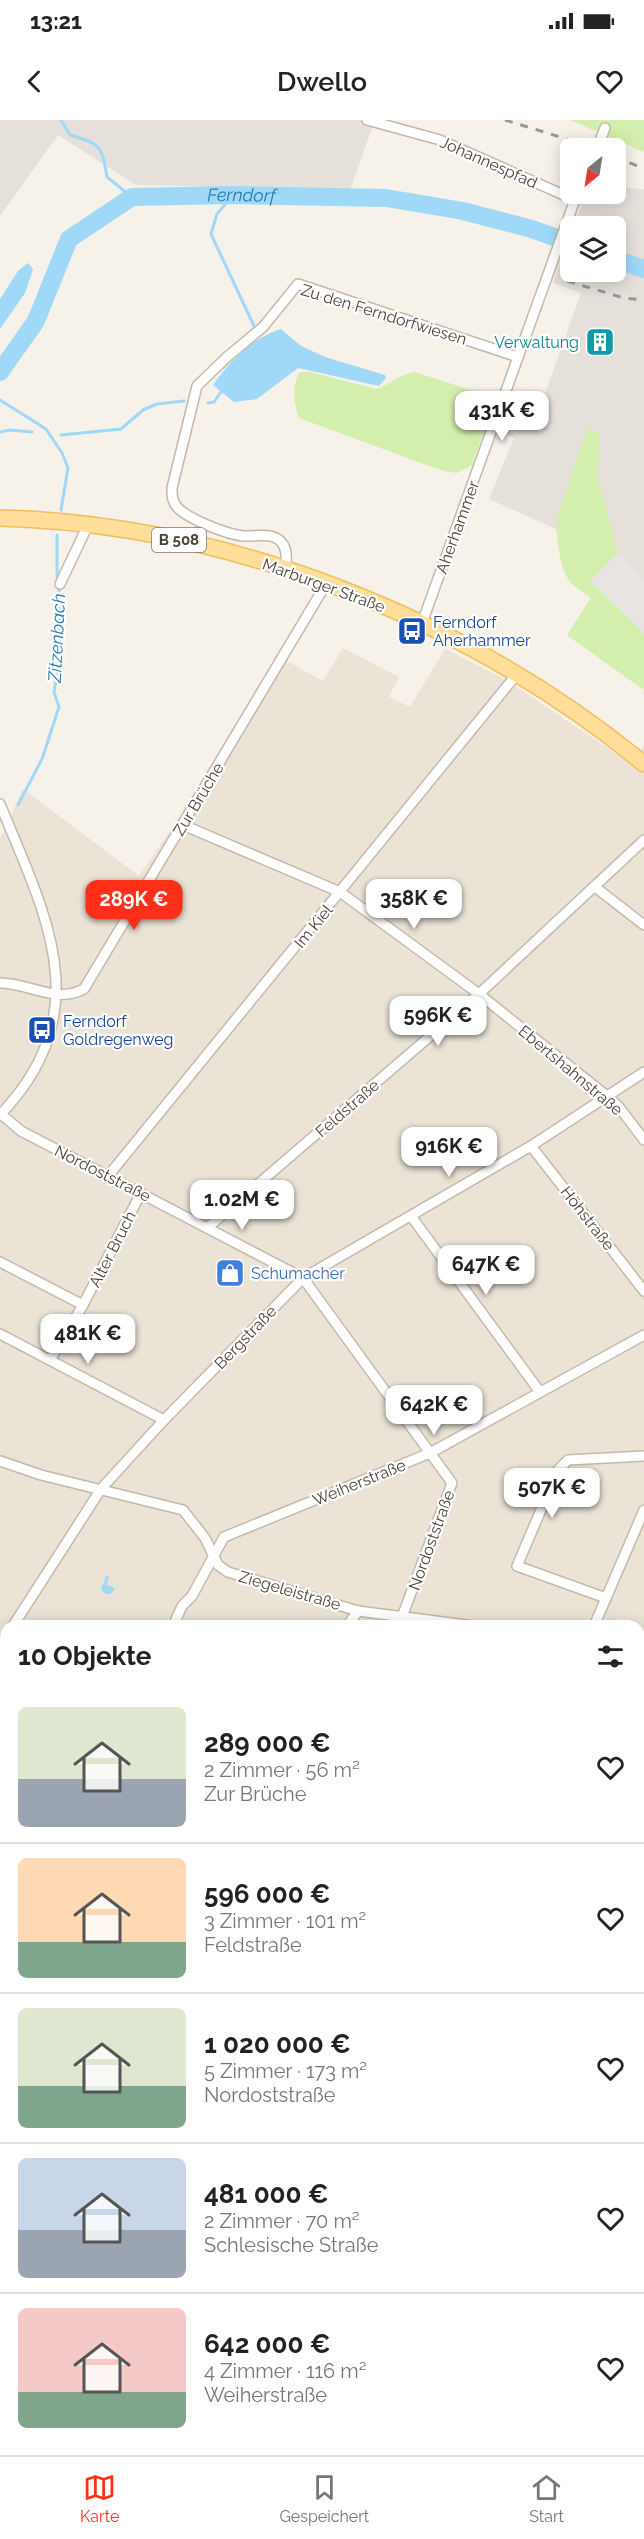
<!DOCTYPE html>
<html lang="de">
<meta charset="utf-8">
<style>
:root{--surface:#fff;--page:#f2f2f2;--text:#222;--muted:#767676;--line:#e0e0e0;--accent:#ff3017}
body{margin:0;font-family:Raleway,sans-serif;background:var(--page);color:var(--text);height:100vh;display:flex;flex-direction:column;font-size:22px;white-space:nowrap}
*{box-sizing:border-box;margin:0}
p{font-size:20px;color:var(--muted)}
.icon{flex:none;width:33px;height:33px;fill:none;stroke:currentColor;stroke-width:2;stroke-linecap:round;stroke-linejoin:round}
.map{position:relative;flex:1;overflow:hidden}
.side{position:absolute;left:0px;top:1500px;width:645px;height:836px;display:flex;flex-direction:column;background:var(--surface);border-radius:18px 18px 0 0;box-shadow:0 3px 15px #0003}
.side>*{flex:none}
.needle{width:39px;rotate:210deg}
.controls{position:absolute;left:560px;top:18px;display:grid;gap:12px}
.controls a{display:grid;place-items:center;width:66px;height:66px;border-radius:9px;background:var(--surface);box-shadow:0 3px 15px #0003;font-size:30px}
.price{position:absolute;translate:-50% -51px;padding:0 14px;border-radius:12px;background:#fff;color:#222;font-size:20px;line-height:39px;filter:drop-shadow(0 2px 3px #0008)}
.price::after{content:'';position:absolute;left:50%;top:36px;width:18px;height:14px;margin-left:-9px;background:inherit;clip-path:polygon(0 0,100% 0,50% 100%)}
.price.active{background:var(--accent);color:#fff}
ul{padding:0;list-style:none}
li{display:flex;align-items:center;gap:18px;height:150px;padding:0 18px}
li+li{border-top:2px solid var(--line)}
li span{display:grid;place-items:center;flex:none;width:168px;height:120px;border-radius:9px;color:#555}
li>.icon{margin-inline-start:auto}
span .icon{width:72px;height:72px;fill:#fffc;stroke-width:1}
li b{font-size:26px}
h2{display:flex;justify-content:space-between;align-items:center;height:72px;padding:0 18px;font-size:26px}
.status{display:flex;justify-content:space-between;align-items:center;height:42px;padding:0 30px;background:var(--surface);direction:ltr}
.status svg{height:16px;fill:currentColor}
header{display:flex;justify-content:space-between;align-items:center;height:78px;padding:0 18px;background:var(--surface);font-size:27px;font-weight:600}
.dock{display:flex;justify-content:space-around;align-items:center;height:84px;border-top:2px solid var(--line);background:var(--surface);font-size:16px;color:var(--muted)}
.dock a{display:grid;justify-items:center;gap:3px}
.dock .active{color:var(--accent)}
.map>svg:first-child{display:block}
.residential{fill:#eae3d6}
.industrial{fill:#e5e0da}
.green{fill:#d4eeae}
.parking{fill:#e7e4e1}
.water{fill:#a0d8f8}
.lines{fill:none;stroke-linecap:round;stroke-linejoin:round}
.stream{stroke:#a0d8f8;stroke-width:3}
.river{stroke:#a0d8f8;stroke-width:18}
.street-casing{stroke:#c3b9aa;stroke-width:12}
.primary-casing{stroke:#f0be5d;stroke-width:18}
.street{stroke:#fff;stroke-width:9}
.primary{stroke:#ffde99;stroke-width:15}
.rail{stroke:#989898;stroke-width:3;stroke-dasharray:8 8;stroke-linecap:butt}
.labels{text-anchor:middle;stroke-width:4.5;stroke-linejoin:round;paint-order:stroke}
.shield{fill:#fff;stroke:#817b72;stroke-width:1.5}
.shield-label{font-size:15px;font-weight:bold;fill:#4b4236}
.street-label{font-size:16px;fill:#4b4236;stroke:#fff}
.culture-label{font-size:16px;fill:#0d838f;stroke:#fff;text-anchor:end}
.transit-label{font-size:16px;fill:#164399;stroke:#fff;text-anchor:start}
.shop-label{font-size:16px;fill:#366cbe;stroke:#fff;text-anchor:start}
.water-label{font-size:18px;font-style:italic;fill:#217ab1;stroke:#fff}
</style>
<div class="status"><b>13:21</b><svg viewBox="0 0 49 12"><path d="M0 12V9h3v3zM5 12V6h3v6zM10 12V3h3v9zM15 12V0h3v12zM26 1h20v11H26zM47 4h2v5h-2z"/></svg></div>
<header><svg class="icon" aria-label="back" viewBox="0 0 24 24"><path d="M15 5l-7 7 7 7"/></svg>Dwello<svg class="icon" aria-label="heart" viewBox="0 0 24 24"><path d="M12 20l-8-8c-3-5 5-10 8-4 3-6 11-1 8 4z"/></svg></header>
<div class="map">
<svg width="644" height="2335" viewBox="0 0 644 2335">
<rect width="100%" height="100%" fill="#f6f1e9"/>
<g class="residential">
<path d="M343,528L399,557L389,577L410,587L445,529L505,559L633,645L644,625V1841H639V1506H6V1593L0,1591V719L23,669L139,756L287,541L323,561Z"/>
<path d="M644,1918V2242L639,2254V1925Z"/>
<path d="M541,2330H609L607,2335H539Z"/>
</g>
<g class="industrial">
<path d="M0,0H375L350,70L136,65L58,15L0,96Z"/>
<path d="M615,68L644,69V570L567,515L591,478L570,462L564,451L556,409L489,379L514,318L498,309L511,272L542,282L581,173L553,163L570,117V152H615V106H574L586,74H615Z"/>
</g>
<g class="green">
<path d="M570,0H644V32Z"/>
<path d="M300,252H310L376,269C390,265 399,254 415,252L495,278V282L472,345L457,353L443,351L299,298C294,281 291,268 300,252Z"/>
<path d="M587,308L601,314L597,354L618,433L590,461L644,514V570L567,515L591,478C584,473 574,467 569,460C559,446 555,412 558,395Z"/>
<path d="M0,1591L6,1593V2330H541L539,2335H0Z"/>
<path d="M639,1841H644V1918L639,1925Z"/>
<path d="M643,2208H644V2335H607L609,2330H639V2254L644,2242Z"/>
</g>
<path class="parking" d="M618,433L644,459V514L590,461Z"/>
<g class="water">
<path d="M28,143L33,149L25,173L0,209V179L18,151Z"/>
<path d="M281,209L301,226L325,237L385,255L386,258L379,266L298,248L257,279L234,282L213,265C230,241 252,218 281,209Z"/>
<path d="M109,1455L107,1465L115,1468L111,1474H106L101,1470L106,1456Z"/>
</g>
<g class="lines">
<g class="stream">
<path d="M61,0L70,15C101,24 102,26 107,57L132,77"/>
<path d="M233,75L217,94L211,114L254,206"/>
<path d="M0,280L46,309L62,333L68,348L61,390"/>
<path d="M208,283L214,282L221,272"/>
<path d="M0,312L10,310L32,312"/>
<path d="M61,315L121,309L143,290L157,284L184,281"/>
<path d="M18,685L42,639L59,587L54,572L59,541L60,480L57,454V415"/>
</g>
<g class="river">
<path d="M615,139L644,149"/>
<path id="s1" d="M0,252L36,201L69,119L132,77L233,75L386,78L463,91L532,109L570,123"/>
</g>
<g class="street-casing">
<g id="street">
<path d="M367,0L440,20L575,80"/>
<path d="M597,28L605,8"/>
<path d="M286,450C286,441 288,430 282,423C273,411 255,417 243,416C226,414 191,400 179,389C172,383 172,376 172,368L197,266L227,237L263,207L298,164L518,237"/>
<path d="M60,464L88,405"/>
<path d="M422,503L577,74"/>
<path d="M0,684C46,796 99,891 0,995"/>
<path d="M183,705L340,772L479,874L608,977L619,987L644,1020"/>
<path d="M595,767L644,805"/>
<path d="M0,863C30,863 55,884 84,869L326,464"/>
<path d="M1,994L21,1011L303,1158L452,1363L402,1497"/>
<path d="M531,1026L644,1171"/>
<path d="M108,1056L517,554"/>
<path d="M411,1096L540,1272"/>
<path d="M207,1108L479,874L644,720"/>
<path d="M0,1142L83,1185"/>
<path d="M0,1214L164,1300"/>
<path d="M50,1240L83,1185L141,1073"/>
<path d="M0,1341L41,1355L183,1390L205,1418L218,1445L228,1452L358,1491L474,1506"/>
<path d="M606,1478L517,1446L558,1350L568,1340L644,1336"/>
<path d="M13,1506L101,1369L164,1300L303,1158L531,1026L644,952"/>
<path d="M173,1506L182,1486L192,1476L224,1417L430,1333L644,1215"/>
<path d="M347,1506L358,1491"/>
<path d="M594,1506L644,1390"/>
<path d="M639,1525H644"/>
<path d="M0,1531L6,1517"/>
<path d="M639,1692L644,1691"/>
<path d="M639,1818H644"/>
<path d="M639,2007L644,2000"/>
<path d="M639,2157L644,2147"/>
<path d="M5,2242L6,2237"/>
<path d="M535,2335L537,2330"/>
</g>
</g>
<g class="primary-casing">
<path id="primary" d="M0,398C229,404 468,499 644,644"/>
</g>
<use href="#street" class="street"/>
<use href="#primary" class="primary"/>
<g class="rail">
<path d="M505,0L596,28"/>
<path d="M615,36L644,49"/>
<path d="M567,161L624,178L644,180"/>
</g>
</g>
<defs>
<g id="building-square" transform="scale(1.5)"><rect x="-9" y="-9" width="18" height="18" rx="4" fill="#0f9aa8" stroke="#fff"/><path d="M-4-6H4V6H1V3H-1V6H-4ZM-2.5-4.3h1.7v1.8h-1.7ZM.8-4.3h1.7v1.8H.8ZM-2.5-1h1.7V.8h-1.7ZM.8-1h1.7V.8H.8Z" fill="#fff"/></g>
<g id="bus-square" transform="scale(1.5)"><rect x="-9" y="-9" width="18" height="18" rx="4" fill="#1a4fb4" stroke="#fff"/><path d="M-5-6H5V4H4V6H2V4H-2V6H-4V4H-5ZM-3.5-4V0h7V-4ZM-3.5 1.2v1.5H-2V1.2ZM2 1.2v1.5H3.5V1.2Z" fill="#fff"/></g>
<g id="shop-square" transform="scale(1.5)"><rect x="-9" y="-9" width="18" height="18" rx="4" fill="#3f7fe0" stroke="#fff"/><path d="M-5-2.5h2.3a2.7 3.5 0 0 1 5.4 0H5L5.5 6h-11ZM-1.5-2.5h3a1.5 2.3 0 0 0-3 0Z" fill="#fff"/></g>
</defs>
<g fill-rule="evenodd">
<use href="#building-square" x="600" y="222"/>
<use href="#bus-square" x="412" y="511"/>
<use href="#bus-square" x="42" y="910"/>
<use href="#shop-square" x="230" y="1153"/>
</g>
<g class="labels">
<rect class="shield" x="152" y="408" width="54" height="24" rx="4.5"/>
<g class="shield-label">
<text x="179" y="425">B 508</text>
</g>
<g class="street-label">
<text transform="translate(489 42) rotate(24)" y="6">Johannespfad</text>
<text transform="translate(384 194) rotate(17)" y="6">Zu den Ferndorfwiesen</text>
<text transform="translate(457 407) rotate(-70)" y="6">Aherhammer</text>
<text transform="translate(324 465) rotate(20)" y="6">Marburger Straße</text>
<text transform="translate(198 679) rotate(-59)" y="6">Zur Brüche</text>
<text transform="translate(313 806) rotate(-51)" y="6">Im Kiel</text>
<text transform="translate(571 950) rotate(40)" y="6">Ebertshahnstraße</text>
<text transform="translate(347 988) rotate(-41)" y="6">Feldstraße</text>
<text transform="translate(103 1053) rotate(27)" y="6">Nordoststraße</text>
<text transform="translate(588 1098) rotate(52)" y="6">Höhstraße</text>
<text transform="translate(112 1129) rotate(-63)" y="6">Alter Bruch</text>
<text transform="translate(245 1217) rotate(-46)" y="6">Bergstraße</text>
<text transform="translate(359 1362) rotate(-22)" y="6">Weiherstraße</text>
<text transform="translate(431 1420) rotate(-70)" y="6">Nordoststraße</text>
<text transform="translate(290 1470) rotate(16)" y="6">Ziegeleistraße</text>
</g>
<g class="culture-label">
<text x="579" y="228">Verwaltung</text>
</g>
<g class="transit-label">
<text x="433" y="508">Ferndorf<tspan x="433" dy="18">Aherhammer</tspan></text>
<text x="63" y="907">Ferndorf<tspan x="63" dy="18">Goldregenweg</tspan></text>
</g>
<g class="shop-label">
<text x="251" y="1159">Schumacher</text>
</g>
<g class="water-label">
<text dy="6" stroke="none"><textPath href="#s1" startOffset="336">Ferndorf</textPath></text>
<text transform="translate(57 518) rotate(-87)" y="6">Zitzenbach</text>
</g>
</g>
</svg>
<div class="controls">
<a><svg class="needle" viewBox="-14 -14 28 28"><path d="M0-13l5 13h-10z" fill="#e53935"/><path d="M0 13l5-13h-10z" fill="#767676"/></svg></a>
<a><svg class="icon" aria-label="layers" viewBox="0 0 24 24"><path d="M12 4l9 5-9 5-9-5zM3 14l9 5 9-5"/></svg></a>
</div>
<b class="price" style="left:502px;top:322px">431K €</b>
<b class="price" style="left:414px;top:810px">358K €</b>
<b class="price active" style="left:134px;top:811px">289K €</b>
<b class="price" style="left:438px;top:927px">596K €</b>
<b class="price" style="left:449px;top:1058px">916K €</b>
<b class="price" style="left:242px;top:1111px">1.02M €</b>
<b class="price" style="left:486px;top:1176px">647K €</b>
<b class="price" style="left:88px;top:1245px">481K €</b>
<b class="price" style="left:434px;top:1316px">642K €</b>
<b class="price" style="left:552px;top:1399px">507K €</b>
<section class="side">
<h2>10 Objekte<svg class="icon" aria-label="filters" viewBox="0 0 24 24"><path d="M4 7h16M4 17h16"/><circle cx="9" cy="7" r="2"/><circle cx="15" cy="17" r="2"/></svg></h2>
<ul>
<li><span style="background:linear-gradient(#dfe7d0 60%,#9aa5b1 0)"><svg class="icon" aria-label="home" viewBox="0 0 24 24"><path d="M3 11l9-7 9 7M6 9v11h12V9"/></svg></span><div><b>289 000 €</b><p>2 Zimmer · 56 m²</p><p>Zur Brüche</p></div><svg class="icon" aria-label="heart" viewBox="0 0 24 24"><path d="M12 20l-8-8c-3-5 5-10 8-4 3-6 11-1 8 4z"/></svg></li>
<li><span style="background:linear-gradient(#ffd9b3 70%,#7fa58c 0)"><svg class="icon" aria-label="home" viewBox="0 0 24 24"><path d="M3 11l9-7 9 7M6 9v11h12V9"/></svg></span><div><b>596 000 €</b><p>3 Zimmer · 101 m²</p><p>Feldstraße</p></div><svg class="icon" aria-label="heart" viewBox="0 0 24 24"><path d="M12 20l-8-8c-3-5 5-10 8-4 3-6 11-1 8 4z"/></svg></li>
<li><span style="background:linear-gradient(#dfe7d0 65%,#7fa58c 0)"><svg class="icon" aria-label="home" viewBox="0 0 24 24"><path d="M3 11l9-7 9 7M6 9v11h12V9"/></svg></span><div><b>1 020 000 €</b><p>5 Zimmer · 173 m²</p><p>Nordoststraße</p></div><svg class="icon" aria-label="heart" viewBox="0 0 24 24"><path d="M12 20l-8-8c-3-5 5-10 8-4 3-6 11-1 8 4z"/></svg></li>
<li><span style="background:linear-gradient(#c9d6e8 60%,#9aa5b1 0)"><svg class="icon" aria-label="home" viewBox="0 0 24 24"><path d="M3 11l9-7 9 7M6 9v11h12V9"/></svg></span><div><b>481 000 €</b><p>2 Zimmer · 70 m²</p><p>Schlesische Straße</p></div><svg class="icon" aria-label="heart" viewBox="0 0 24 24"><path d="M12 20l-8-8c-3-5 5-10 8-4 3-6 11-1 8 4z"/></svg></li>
<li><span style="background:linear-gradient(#f6c9c9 70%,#7fa58c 0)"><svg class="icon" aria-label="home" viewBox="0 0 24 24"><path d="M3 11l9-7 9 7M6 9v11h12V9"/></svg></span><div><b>642 000 €</b><p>4 Zimmer · 116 m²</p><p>Weiherstraße</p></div><svg class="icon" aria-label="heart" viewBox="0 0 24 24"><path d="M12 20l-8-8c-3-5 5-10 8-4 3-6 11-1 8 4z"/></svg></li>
</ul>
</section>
</div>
<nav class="dock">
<a class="active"><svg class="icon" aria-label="map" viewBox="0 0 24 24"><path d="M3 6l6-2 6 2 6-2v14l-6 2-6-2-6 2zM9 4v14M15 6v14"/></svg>Karte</a>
<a><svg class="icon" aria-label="saved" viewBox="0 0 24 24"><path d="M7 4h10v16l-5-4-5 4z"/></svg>Gespeichert</a>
<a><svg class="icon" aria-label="home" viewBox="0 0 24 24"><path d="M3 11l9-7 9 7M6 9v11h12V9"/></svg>Start</a>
</nav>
